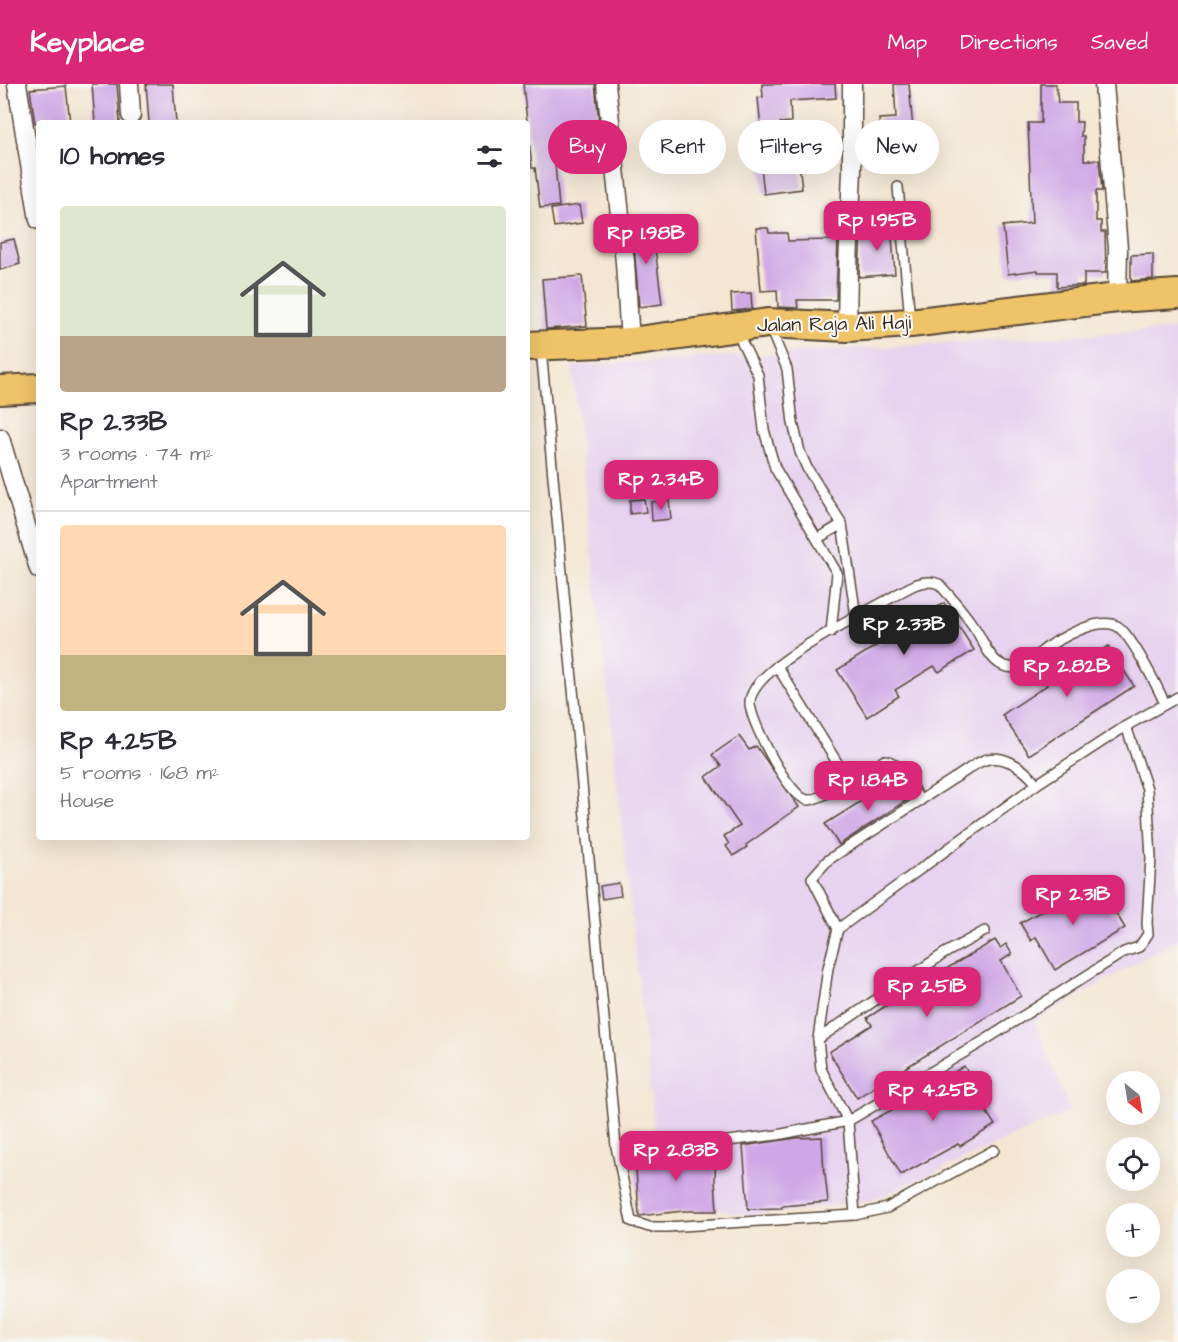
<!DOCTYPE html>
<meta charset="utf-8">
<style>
:root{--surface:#fff;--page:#f2f2f3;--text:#2b2b33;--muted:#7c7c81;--line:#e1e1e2;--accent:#db2777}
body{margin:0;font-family:"Architects Daughter",sans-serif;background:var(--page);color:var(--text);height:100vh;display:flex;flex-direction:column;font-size:22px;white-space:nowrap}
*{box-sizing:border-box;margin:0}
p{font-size:20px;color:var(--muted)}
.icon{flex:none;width:33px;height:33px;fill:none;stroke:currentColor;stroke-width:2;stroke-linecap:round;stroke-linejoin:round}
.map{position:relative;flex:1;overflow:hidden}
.drawer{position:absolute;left:36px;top:36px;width:494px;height:720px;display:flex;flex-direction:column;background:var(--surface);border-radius:6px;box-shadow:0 6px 24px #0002}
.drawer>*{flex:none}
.hud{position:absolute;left:548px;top:36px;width:540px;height:54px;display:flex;gap:12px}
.needle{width:39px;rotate:150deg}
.tools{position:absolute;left:1106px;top:987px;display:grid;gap:12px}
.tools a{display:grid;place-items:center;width:54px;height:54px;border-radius:50%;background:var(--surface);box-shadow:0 6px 24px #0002;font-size:30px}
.price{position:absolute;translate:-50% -51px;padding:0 14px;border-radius:12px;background:var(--accent);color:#fff;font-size:20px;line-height:39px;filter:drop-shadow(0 2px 3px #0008)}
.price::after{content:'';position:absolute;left:50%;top:36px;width:18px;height:14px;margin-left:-9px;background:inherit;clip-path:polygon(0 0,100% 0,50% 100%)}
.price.selected{background:#222;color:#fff}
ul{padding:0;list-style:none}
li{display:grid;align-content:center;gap:12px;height:318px;padding:0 24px}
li+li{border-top:2px solid var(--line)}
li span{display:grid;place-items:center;height:186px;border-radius:6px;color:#555}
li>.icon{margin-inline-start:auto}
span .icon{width:108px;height:108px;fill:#fffc;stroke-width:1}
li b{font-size:26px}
h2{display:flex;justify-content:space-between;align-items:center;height:72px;padding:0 24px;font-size:26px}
.tag{padding:0 21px;border-radius:27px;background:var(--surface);box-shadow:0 6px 24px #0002;font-size:21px;line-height:54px}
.tag.selected{background:var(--accent);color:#fff}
header{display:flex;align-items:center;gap:36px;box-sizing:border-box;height:84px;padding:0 30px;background:var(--accent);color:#fff}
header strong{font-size:28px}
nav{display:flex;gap:33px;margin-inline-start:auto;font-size:21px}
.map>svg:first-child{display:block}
.built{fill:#e7d2ef}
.building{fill:#d0a7e6}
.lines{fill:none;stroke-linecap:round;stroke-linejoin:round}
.service-casing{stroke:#574639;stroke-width:12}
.minor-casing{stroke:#574639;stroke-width:21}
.primary-casing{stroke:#574639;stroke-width:32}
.service{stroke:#fff;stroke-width:9}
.minor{stroke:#fff;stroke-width:18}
.primary{stroke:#efc469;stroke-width:28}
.labels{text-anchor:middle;stroke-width:4.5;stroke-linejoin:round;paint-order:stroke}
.street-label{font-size:20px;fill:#3b2a1e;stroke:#f6f6f2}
</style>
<header>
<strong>Keyplace</strong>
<nav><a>Map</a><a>Directions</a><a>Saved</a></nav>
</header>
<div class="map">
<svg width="1178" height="1258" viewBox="0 0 1178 1258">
<rect width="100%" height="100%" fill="#f6f6f2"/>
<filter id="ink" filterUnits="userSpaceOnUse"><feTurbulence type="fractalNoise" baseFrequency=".0167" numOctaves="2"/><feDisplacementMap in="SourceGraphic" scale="12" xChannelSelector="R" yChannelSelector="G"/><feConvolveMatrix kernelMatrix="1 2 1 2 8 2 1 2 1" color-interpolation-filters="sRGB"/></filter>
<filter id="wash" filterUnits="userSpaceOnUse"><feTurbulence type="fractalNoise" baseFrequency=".008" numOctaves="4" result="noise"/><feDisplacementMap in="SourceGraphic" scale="24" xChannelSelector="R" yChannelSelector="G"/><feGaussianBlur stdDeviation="1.35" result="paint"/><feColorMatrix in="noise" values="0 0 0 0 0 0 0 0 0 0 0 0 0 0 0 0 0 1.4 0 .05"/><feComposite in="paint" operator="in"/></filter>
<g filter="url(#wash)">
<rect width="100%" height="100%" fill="#f4e6d2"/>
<path class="built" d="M1178,245V855L1035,937L1070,1027L873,1116L796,1127L748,1131L662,1115L572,282Z"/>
<g id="blocks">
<g class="building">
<path d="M92,0H117L120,39H95Z"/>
<path d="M146,0H173L176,39H149Z"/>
<path d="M523,0H595L602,67L557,72L558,81H555L559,122L540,124L535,84H532Z"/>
<path d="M762,0H835L836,14L790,17L791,38L780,39L784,72L798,70L802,105L764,110L758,56H762L758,14L763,13Z"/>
<path d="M894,0H909L914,57L881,59L879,35L896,34Z"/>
<path d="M1041,0H1056L1058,19H1076V38H1082L1081,52H1084V76H1099L1102,107H1096V137H1101V148H1105L1106,189H1084V201L1057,203V188H1038V186L1008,190L1003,142L1032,139L1028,39H1041Z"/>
<path d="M66,2L70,39H35L30,5Z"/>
<path d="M579,121L582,139L554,143L551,125Z"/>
<path d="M648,133L651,163H655L662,220L639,223L632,135Z"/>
<path d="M891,142L895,190L859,193L861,145Z"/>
<path d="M756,144H768L769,149H787L788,157L830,156V154H838L836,216H797L798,224L778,223L777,206L761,207Z"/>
<path d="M14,155L20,180L0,186V158Z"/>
<path d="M1153,170V195L1131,197V171Z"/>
<path d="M582,192L587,242L546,245L542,195Z"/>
<path d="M751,209L752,225L732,227L731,210Z"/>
<path d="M644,415L646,428L630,430V416Z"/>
<path d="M669,416L671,435L652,437L651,418Z"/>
<path d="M944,519L974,566L939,588L934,582L895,606L899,612L867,633L837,586L884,557L873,539L897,524L908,541Z"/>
<path d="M1108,562L1134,602L1029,671L1002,631L1047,601L1037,587L1062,570L1073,585Z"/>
<path d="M739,652L749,666L756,662L799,723L746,761L747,763L733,772L726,762L729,760L724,752L740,742L706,693L721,682L712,671Z"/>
<path d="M898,694L910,714L839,761L825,740Z"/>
<path d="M1094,798L1113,830L1116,829L1125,844L1055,886L1036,853L1031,857L1020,839Z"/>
<path d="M619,799L621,812L602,815L600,802Z"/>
<path d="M995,856L1000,864L1006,860L1012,870L1001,877L1021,912L857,1014L829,968L872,941L867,934L909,907Z"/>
<path d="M964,982L979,1008L975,1010L995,1041L960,1062L958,1060L901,1091L871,1037L925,1008L924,1007Z"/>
<path d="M822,1053L824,1090H825L828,1118L782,1122V1124L748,1125L743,1062L796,1054Z"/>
<path d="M716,1066L715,1096L717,1127H684L639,1132L635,1069Z"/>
</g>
</g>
</g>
<g filter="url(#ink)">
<use href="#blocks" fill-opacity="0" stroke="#574639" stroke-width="1.5"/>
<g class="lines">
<g class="service-casing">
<g id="service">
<path d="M898,103L910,236"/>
<path d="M770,244L787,285L793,339L800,368L807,384L842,440L856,532"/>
<path d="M737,248L758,291L764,346L775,384L837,489L831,548"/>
<path d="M541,265L616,1062L631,1137L649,1143H667L855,1131L887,1124L994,1066"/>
<path d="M817,455L842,440"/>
<path d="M777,582L848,696"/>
<path d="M920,717C912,704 901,678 885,676C871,684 820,717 808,716C790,715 754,643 751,625C749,620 750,613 753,608C767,579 850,536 880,520C892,514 904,505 917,500C923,498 932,497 939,500C951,513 964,528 974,543C982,554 988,573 1000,580C1020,592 1037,569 1052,560C1067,551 1100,533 1117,542C1131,550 1158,604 1165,620"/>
<path d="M838,845L1037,700"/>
<path d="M818,955L945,869L985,847"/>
<path d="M616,1062L694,1061L777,1051L848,1037L982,958L1124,868L1139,863L1148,850L1147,839L1151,774L1147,705L1126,642"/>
<path d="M855,1131L848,1037L821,985L818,955L828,884L838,845L812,794L828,776L953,695C962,690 969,684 978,679C1000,666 1023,683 1037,700L1126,642L1178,613"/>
</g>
</g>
<g class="minor-casing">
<g id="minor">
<path d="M17,0L39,136"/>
<path d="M129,0L131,31"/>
<path d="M606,0L625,178L630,258"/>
<path d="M1104,0L1118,164L1117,214"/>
<path d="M847,243L848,184L852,86V0"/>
<path d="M0,354L39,485"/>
</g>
</g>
<g class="primary-casing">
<g id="primary">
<path d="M526,262L630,258L768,239L847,243L910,239L1117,214L1178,210"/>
<path d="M0,306L39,304"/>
</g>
</g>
<use href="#service" class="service"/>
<use href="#minor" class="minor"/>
<use href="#primary" class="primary"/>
</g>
</g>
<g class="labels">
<g class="street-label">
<text transform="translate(834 239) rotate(-1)" y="7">Jalan Raja Ali Haji</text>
</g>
</g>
</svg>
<div class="tools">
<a><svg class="needle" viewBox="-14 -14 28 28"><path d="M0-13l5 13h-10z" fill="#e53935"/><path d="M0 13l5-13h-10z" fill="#7c7c81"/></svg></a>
<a><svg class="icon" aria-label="locate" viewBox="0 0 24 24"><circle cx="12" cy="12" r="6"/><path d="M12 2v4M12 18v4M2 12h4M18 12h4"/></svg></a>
<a>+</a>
<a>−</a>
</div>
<b class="price" style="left:877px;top:168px">Rp 1.95B</b>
<b class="price" style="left:646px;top:181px">Rp 1.98B</b>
<b class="price" style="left:661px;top:427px">Rp 2.34B</b>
<b class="price selected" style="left:904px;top:572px">Rp 2.33B</b>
<b class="price" style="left:1067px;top:614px">Rp 2.82B</b>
<b class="price" style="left:868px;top:728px">Rp 1.84B</b>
<b class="price" style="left:1073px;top:842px">Rp 2.31B</b>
<b class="price" style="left:927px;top:934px">Rp 2.51B</b>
<b class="price" style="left:933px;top:1038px">Rp 4.25B</b>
<b class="price" style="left:676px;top:1098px">Rp 2.83B</b>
<div class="hud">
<a class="tag selected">Buy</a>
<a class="tag">Rent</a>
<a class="tag">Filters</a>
<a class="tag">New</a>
</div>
<section class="drawer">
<h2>10 homes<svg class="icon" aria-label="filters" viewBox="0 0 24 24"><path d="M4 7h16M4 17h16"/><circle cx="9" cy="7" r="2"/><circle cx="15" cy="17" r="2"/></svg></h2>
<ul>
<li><span style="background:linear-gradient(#dfe7d0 70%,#b9a48a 0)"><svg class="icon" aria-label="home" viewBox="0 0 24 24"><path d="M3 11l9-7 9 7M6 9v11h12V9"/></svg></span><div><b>Rp 2.33B</b><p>3 rooms · 74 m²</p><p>Apartment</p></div></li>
<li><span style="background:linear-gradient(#ffd9b3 70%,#c2b280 0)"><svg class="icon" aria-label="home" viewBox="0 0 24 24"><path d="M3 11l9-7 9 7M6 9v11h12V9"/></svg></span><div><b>Rp 4.25B</b><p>5 rooms · 168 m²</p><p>House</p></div></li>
</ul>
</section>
</div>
